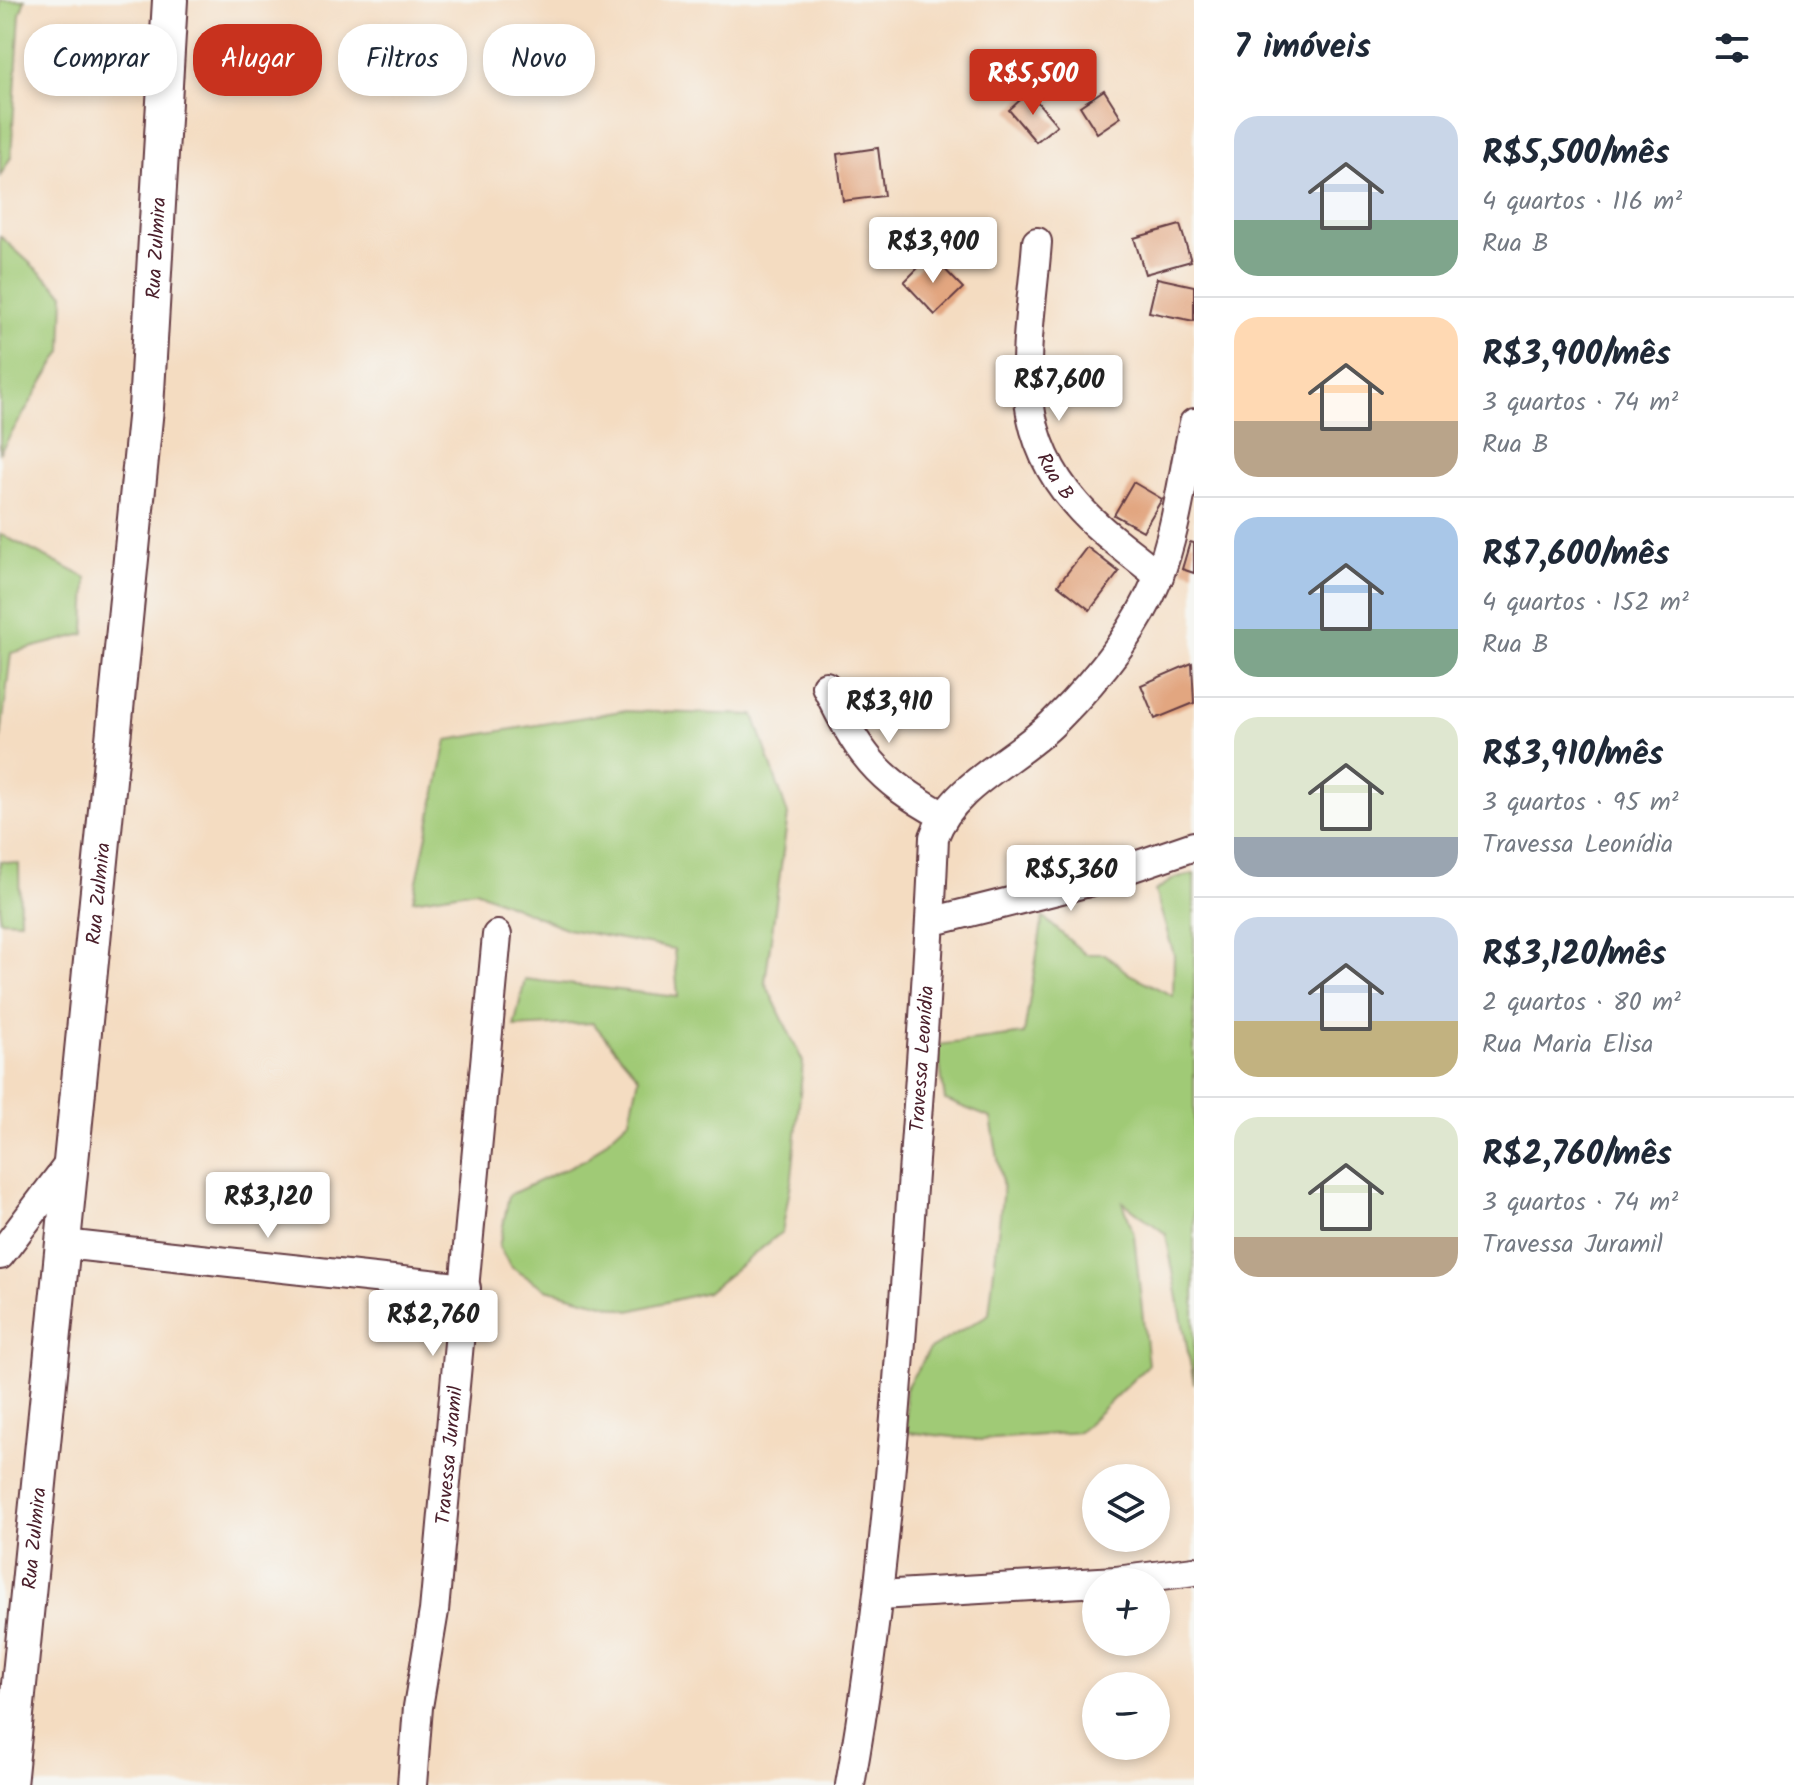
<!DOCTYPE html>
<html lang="pt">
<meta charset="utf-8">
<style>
:root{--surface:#fff;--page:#f6f6f7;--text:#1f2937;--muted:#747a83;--line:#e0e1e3;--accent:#c8321e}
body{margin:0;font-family:Kalam,sans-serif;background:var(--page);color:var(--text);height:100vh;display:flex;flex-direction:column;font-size:30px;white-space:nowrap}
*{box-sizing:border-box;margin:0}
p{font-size:26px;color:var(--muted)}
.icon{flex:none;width:44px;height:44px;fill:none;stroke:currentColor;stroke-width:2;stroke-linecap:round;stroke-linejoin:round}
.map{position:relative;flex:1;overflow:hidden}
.details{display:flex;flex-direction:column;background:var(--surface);width:600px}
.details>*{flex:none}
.top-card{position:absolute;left:24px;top:24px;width:760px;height:72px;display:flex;gap:16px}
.controls{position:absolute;left:1082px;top:1464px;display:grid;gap:16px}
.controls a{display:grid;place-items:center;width:88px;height:88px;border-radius:50%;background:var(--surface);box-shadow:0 4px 12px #0003;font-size:40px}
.price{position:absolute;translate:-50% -68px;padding:0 18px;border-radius:8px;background:#fff;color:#222;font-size:26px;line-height:52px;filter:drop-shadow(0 2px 4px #0008)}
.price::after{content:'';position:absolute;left:50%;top:48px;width:24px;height:18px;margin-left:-12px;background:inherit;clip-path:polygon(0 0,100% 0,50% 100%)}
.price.on{background:var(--accent);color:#fff}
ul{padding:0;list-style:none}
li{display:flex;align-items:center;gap:24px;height:200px;padding:0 40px}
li+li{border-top:2px solid var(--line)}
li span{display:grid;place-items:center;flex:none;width:224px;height:160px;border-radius:24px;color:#555}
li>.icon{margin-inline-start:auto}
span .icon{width:96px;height:96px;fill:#fffc;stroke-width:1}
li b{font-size:34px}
h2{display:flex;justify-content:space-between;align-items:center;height:96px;padding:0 40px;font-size:34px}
.chip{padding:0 28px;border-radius:32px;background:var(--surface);box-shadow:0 4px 12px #0003;font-size:28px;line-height:72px}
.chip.on{background:var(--accent);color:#fff}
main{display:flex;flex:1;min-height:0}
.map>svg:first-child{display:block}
.green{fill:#a0ca76;stroke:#757450;stroke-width:2}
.building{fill:#e2a680}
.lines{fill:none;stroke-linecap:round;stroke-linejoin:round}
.minor-casing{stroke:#643b42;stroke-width:32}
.tertiary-casing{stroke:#643b42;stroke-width:38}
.minor{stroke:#fff;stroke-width:28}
.tertiary{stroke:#fff;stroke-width:34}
.labels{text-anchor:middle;stroke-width:6;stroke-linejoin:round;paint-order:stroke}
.street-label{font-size:20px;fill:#4a1f2b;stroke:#f6f6f2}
</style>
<main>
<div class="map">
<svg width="1194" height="1785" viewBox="0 0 1194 1785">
<rect width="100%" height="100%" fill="#f6f6f2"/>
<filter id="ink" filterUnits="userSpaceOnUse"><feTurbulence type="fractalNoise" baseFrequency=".0125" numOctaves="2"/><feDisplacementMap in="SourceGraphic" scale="16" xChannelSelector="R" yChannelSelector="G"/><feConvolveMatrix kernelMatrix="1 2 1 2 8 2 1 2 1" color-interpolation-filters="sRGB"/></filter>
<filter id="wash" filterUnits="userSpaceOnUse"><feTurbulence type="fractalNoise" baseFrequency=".006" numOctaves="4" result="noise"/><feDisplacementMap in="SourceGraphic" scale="32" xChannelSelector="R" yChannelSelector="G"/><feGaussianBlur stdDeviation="1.8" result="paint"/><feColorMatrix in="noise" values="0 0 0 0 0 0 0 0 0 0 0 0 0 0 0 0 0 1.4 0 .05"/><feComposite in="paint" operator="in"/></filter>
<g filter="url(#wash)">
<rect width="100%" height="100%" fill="#f4dcc1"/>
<g class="green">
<path d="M0,0H25L20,14L11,157L0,176Z"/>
<path d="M0,236L64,294L62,351L0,452Z"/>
<path d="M0,534L87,578L85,634L11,653L0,746Z"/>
<path d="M621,711L754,715L788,815L765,982L803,1062L792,1177L782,1232L707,1292L630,1311L546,1289L511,1267L499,1247L509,1195L586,1159L630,1119L639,1077L593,1023L514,1027L525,979L678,997L674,949L567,929L475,890L413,900L447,740Z"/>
<path d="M0,861L19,864L20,921L0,920Z"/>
<path d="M1194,874V1384L1166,1234L1123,1202L1134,1235L1148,1365L1079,1432L981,1440L907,1432L905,1389L930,1349L989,1314L1003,1188L991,1118L945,1100L937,1045L1024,1034L1043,917L1085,954H1105L1129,974L1173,996L1174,955L1155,891L1175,878Z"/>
</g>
<g id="blocks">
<g class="building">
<path d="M1104,90L1121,117L1097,133L1080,106Z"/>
<path d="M1029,92L1057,125L1036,142L1009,110Z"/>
<path d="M878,148L884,196L843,201L837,154Z"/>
<path d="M1180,225L1191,261L1145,274L1134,238Z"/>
<path d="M931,255L963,288L935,315L904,282Z"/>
<path d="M1157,278L1194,286V321L1149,312Z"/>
<path d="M1133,482L1162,499L1143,531L1114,515Z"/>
<path d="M1190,542L1194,543V573L1182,569Z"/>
<path d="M1087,547L1119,572L1090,610L1058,585Z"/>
<path d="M1192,663L1194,703L1155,719L1141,685Z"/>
</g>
</g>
</g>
<g filter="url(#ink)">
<use href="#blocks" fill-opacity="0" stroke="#643b42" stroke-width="2"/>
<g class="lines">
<g class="minor-casing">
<g id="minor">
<path id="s1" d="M1037,242C1030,339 1005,424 1076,504C1099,531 1132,553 1159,576"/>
<path d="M826,686C859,754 875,778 942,815"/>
<path d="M930,922L1089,882L1194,846"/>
<path d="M64,1244L466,1288"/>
<path d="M0,1255L69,1164"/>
<path d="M879,1595L1116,1581L1194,1571"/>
<path id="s2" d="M412,1785L418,1707L434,1611L497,935"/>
<path id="s3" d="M850,1785C883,1602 896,1416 909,1231C918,1099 929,969 934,837C954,783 1016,761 1055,721C1096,680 1136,632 1158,578C1177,530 1183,473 1194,423"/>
</g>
</g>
<g class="tertiary-casing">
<g id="tertiary">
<path id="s4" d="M9,1785L146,408L170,0"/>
</g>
</g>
<use href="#minor" class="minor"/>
<use href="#tertiary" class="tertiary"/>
</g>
</g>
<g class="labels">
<g class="street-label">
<text dy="7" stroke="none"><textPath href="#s4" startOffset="1544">Rua Zulmira</textPath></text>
<text dy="7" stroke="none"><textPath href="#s1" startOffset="240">Rua B</textPath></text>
<text dy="7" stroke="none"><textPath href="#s4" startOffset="896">Rua Zulmira</textPath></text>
<text dy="7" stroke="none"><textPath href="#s3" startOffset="730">Travessa Leonídia</textPath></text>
<text dy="7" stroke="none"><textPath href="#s2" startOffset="332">Travessa Juramil</textPath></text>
<text dy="7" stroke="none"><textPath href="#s4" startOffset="248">Rua Zulmira</textPath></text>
</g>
</g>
</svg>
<div class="controls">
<a><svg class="icon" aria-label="layers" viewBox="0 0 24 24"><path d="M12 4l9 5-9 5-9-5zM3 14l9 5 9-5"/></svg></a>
<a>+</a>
<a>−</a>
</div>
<b class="price on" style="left:1033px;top:117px">R$5,500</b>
<b class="price" style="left:933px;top:285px">R$3,900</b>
<b class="price" style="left:1059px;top:423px">R$7,600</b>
<b class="price" style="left:889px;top:745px">R$3,910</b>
<b class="price" style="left:1071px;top:913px">R$5,360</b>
<b class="price" style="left:268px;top:1240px">R$3,120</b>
<b class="price" style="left:433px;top:1358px">R$2,760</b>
<div class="top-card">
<a class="chip">Comprar</a>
<a class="chip on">Alugar</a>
<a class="chip">Filtros</a>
<a class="chip">Novo</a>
</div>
</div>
<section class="details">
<h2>7 imóveis<svg class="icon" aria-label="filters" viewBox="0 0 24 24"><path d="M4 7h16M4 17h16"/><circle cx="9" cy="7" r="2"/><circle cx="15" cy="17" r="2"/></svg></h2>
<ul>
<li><span style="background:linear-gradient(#c9d6e8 65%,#7fa58c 0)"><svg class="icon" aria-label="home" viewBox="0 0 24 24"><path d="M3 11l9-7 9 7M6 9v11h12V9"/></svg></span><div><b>R$5,500/mês</b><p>4 quartos · 116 m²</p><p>Rua B</p></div></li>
<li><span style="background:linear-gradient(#ffd9b3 65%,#b9a48a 0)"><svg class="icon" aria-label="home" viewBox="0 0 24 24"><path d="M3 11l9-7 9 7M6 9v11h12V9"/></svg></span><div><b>R$3,900/mês</b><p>3 quartos · 74 m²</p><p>Rua B</p></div></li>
<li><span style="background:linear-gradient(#a9c7e8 70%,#7fa58c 0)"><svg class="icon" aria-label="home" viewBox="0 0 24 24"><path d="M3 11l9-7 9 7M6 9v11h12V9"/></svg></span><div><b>R$7,600/mês</b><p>4 quartos · 152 m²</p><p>Rua B</p></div></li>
<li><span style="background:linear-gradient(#dfe7d0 75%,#9aa5b1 0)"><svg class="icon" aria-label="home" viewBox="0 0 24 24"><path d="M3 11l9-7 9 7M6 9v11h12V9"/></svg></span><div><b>R$3,910/mês</b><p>3 quartos · 95 m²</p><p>Travessa Leonídia</p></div></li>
<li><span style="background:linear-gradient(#c9d6e8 65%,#c2b280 0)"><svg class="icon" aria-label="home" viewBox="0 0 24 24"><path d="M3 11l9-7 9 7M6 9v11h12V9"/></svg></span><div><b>R$3,120/mês</b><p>2 quartos · 80 m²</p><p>Rua Maria Elisa</p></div></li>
<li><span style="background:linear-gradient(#dfe7d0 75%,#b9a48a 0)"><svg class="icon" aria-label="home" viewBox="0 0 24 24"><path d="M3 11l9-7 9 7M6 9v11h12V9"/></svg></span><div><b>R$2,760/mês</b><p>3 quartos · 74 m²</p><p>Travessa Juramil</p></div></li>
</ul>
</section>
</main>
